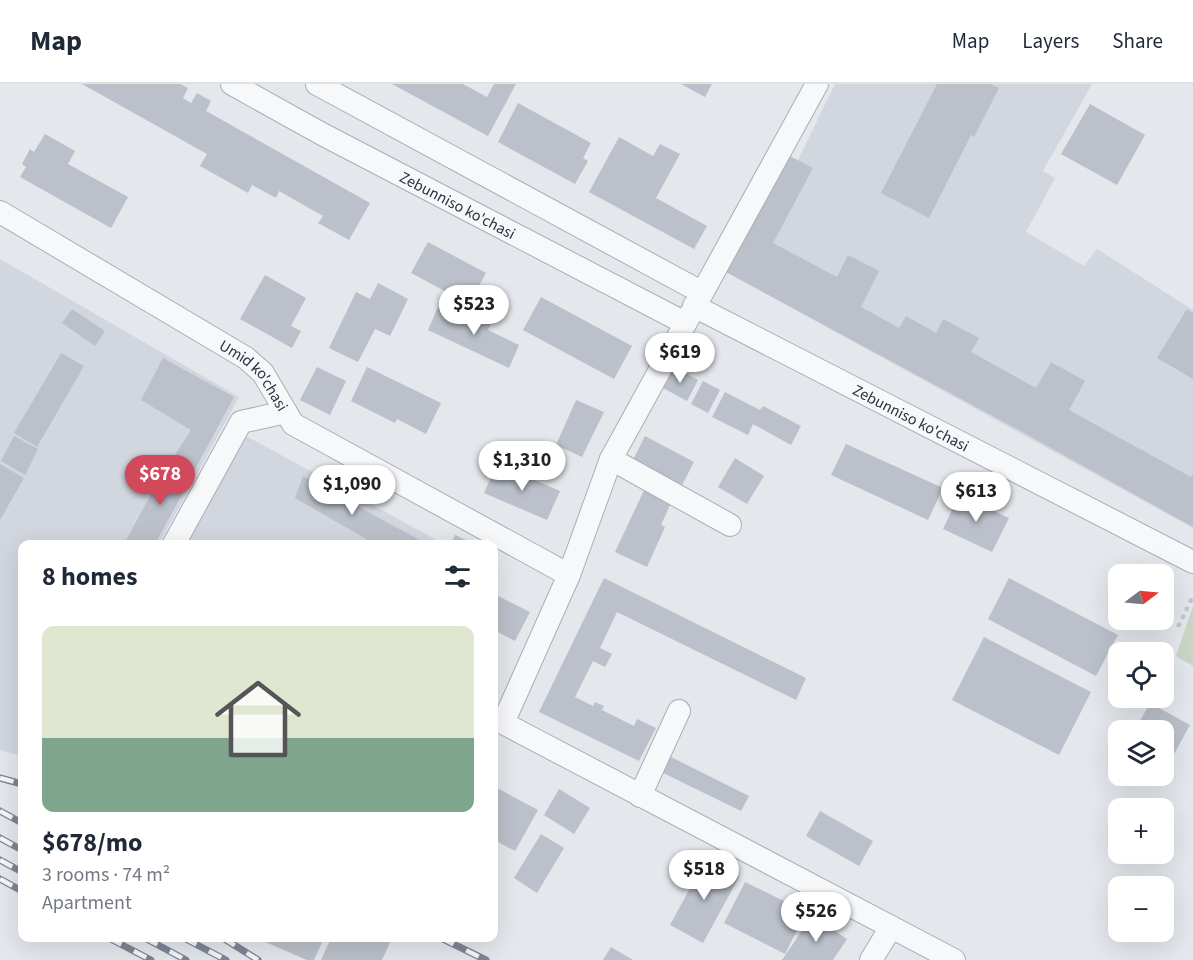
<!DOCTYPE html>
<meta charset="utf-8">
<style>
:root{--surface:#fff;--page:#f2f2f3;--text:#1f2937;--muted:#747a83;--line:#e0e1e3;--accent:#d1495b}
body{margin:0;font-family:"Source Sans 3",sans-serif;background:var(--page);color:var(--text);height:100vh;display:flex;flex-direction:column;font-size:22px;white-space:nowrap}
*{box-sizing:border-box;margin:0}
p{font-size:20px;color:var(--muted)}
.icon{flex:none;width:33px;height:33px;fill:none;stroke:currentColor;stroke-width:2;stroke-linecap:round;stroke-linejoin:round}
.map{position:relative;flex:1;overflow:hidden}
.panel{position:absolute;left:18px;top:456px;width:480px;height:402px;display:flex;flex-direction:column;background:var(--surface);border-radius:12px;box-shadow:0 6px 24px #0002}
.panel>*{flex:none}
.needle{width:39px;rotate:74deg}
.buttons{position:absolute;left:1108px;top:480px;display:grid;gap:12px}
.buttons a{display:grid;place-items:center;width:66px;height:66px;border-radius:12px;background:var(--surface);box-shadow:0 6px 24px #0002;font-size:30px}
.price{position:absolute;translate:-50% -51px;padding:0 14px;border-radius:21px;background:#fff;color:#222;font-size:20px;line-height:39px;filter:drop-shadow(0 2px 3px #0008)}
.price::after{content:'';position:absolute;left:50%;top:36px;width:18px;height:14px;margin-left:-9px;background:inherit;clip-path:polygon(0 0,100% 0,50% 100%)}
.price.on{background:var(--accent);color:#fff}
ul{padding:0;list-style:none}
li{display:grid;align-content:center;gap:12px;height:318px;padding:0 24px}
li+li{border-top:2px solid var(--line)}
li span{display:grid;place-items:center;height:186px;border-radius:12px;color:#555}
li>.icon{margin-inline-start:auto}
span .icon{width:108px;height:108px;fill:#fffc;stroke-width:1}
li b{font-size:26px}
h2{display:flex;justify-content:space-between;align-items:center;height:72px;padding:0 24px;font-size:26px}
header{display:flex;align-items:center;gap:36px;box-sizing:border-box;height:84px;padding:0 30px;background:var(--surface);border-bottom:2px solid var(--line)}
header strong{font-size:28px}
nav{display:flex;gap:33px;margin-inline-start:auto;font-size:21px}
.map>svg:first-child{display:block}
.built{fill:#d2d6de}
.green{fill:#c9d6c5}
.building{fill:#bbc0ca}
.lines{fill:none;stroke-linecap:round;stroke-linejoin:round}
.minor-casing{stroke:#a9aeb7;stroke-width:24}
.path{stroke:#c2c5cb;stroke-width:4;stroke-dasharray:4.5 4.5;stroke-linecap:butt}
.minor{stroke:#f7f8fa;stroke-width:22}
.rail-casing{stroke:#7d8696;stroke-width:7}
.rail{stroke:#f4f6f9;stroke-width:4.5;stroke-dasharray:14;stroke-linecap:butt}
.labels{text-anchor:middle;stroke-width:4.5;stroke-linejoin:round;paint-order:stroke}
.street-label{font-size:16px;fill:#2b3445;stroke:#f4f6f9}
</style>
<header>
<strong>Map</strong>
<nav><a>Map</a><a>Layers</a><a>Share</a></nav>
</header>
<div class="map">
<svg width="1193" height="876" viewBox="0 0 1193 876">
<rect width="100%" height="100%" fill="#e4e7ec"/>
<g class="built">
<path d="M835,0H1092L1043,87L1055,94L1026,148L1084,182L1097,165L1193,226V444L726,188L798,76Z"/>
<path d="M0,175L239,313L159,460H22V672L0,666Z"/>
<path d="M246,352L442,459L441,460H187Z"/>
</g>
<path class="green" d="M1193,522V582L1176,572Z"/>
<g class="building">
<path d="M82,0H180L188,4L183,14L191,19L197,9L211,17L206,27L370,119L349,156L318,139L323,132L279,107L276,114L252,101L248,109L200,82L207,70Z"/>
<path d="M392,0H463L487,13L494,0H516L488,52Z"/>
<path d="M681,0H712L705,13Z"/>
<path d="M937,0H991L999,4L974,53L971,51L929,134L881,109Z"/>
<path d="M518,19L591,59L583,74L588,77L575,100L498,58Z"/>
<path d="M1090,20L1145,51L1117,101L1061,70Z"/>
<path d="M45,50L75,67L68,80L128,113L111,144L20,93L26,83L22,80L30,65L34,68Z"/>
<path d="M619,53L653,72L660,60L680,70L656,114L707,142L694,165L589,108Z"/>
<path d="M788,71L813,84L773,159L837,193L848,171L879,187L861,223L899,244L906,232L936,249L943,235L979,254L971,268L1036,304L1051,278L1085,297L1069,326L1191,393L1193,389V443L1015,344L726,188Z"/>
<path d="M428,158L486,189L469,220L411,189Z"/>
<path d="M265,191L306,214L291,242L301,247L292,264L240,235Z"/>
<path d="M378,199L408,215L390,252L375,245L358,278L329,264L356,208L370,215Z"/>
<path d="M541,213L632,262L614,295L523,246Z"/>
<path d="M438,223L468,237L472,228L492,237L488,246L519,261L509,284L428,246Z"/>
<path d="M72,225L105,247L95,262L62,239Z"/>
<path d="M1187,225L1193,229V295L1157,274Z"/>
<path d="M61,269L84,282L37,363L14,349Z"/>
<path d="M163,274L234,313L194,387L173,374L191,346L141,316Z"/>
<path d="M317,283L346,297L330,331L300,316Z"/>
<path d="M367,283L441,319L426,350L397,335L395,339L351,317Z"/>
<path d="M674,283L698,296L687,317L663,304Z"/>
<path d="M703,297L720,306L708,329L691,320Z"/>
<path d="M725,308L760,326L763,322L801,342L791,361L753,340L748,351L712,333Z"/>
<path d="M576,316L604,328L582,373L556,361Z"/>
<path d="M14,352L38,365L25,391L1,377Z"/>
<path d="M645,352L694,378L679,407L630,382Z"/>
<path d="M846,360L943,404L928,436L831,391Z"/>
<path d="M735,374L764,392L747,420L718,403Z"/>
<path d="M169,377L193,390L155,460H124Z"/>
<path d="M0,380L24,394L0,436Z"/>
<path d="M497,380L560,407L547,436L484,409Z"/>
<path d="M303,392L390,440L427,460H375L295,414Z"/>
<path d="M647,400L674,412L661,441L665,443L647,483L615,468Z"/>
<path d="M959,411L1009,434L992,468L943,445Z"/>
<path d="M455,451L475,460H451Z"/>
<path d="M604,494L806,594L796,616L617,528L600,564L612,570L605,583L593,577L575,613L593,622L595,618L604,622L602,626L634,642L637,635L656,644L639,677L539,628Z"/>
<path d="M1009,494L1118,551L1096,592L988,535Z"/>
<path d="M494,510L530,528L515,557L494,546Z"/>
<path d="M984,553L1091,608L1059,671L952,616Z"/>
<path d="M1150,619L1190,641L1164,688V646H1135Z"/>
<path d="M665,670L749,712L741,727L657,686Z"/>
<path d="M497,704L538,726L515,767L494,756V711Z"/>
<path d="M559,705L590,724L574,750L544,731Z"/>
<path d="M820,727L873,757L859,782L806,752Z"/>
<path d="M541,750L564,764L537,809L514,794Z"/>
<path d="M706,775L739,793L703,859L670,841Z"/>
<path d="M745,798L806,828L785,870L724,839Z"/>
<path d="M812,832L847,855L833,876H782Z"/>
<path d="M256,854H324L314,876H307Z"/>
<path d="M331,854H392L382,876H321Z"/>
<path d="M611,863L633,876H603Z"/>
</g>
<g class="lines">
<g class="minor-casing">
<g id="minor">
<path id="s1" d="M232,0L322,50L685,239"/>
<path d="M317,0L701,208"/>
<path d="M817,0L611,375L569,491L503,639L954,876"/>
<path id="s2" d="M0,128L246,274L263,289L293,340L569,491"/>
<path id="s3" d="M694,222L1193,478"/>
<path d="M611,375L730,441"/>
<path d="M174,460L241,338L286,328"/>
<path d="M640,712L679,627"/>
<path d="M871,876L891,843"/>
</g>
</g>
<path class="path" d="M1178,543L1193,512"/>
<use href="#minor" class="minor"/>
<g class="rail-casing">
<g id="rail">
<path d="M0,694L22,700"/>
<path d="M0,727L22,739"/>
<path d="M0,754L22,766"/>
<path d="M0,776L22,788"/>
<path d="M0,795L22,807"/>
<path d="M109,854L151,876"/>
<path d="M145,854L186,876"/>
<path d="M184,854L226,876"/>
<path d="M223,854L258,876"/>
<path d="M441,854L486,876"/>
</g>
</g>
<use href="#rail" class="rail"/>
</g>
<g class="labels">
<g class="street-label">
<text dy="6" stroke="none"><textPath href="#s1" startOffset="256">Zebunniso ko'chasi</textPath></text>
<text dy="6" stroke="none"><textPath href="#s2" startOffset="304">Umid ko'chasi</textPath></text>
<text dy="6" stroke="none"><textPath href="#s3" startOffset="244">Zebunniso ko'chasi</textPath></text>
</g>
</g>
</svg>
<div class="buttons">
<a><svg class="needle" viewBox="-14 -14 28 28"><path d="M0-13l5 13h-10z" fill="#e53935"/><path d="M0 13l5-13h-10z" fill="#747a83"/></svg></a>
<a><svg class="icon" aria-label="locate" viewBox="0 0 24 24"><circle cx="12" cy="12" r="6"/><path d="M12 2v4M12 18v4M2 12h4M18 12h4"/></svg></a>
<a><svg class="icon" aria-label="layers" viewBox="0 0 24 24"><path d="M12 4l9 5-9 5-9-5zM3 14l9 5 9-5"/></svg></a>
<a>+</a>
<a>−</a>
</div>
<b class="price" style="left:474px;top:252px">$523</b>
<b class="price" style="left:680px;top:300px">$619</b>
<b class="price" style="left:522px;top:408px">$1,310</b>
<b class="price on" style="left:160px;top:422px">$678</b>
<b class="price" style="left:352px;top:432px">$1,090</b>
<b class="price" style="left:976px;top:439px">$613</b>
<b class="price" style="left:704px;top:817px">$518</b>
<b class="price" style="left:816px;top:859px">$526</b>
<section class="panel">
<h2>8 homes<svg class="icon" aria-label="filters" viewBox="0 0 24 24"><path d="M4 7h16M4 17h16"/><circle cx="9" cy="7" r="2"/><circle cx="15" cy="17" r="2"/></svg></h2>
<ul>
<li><span style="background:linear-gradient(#dfe7d0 60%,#7fa58c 0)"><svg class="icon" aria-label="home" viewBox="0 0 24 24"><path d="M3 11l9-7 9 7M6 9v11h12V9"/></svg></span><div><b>$678/mo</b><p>3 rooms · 74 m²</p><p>Apartment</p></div></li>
</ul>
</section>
</div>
